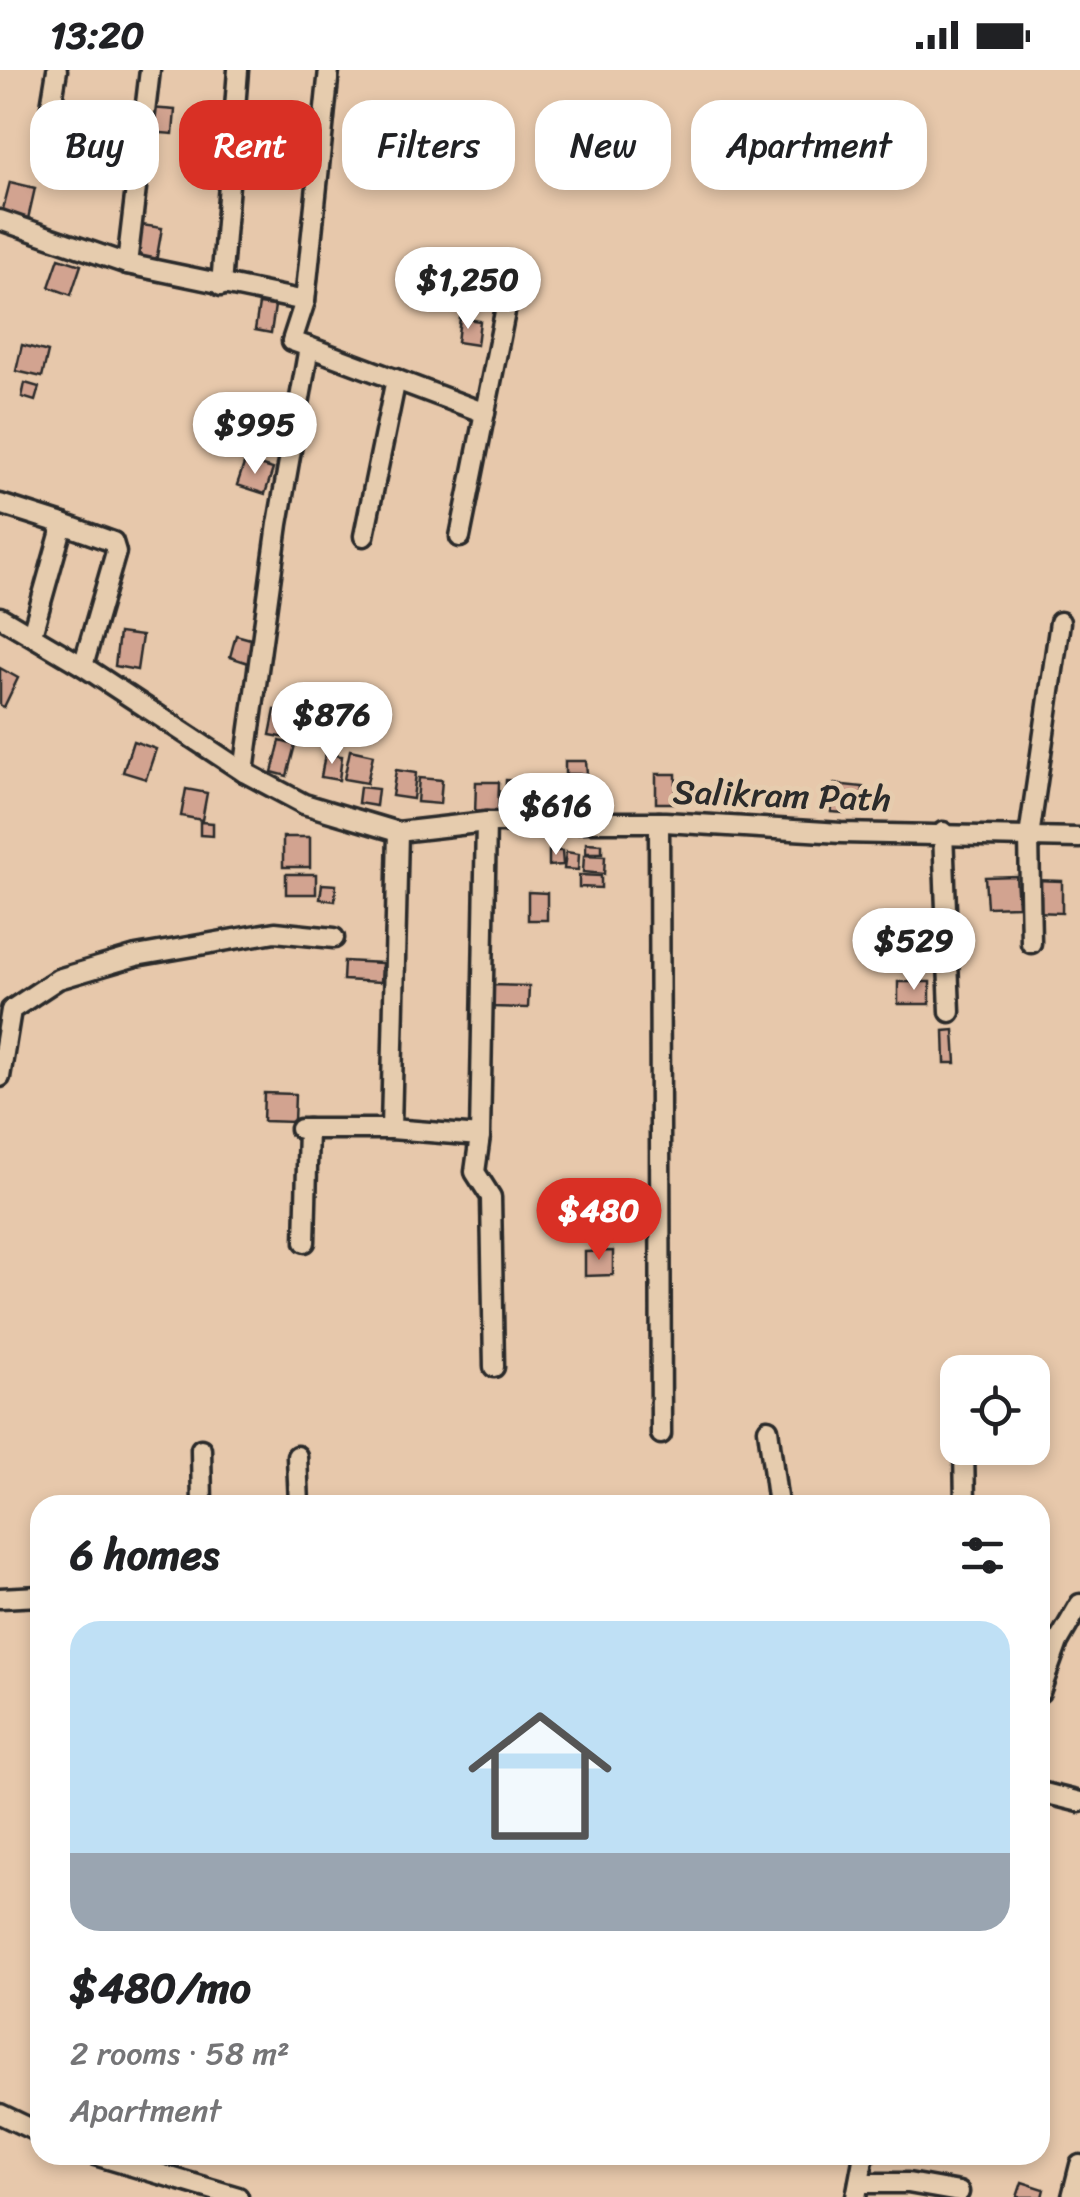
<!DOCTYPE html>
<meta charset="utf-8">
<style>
:root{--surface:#fff;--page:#f6f6f6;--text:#202124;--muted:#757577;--accent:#d93025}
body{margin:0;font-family:Sriracha,sans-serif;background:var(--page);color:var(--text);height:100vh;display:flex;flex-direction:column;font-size:38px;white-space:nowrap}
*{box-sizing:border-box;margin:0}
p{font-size:32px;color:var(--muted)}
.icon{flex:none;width:55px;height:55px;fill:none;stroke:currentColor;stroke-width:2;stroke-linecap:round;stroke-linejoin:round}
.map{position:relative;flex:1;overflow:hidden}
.drawer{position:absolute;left:30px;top:1425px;width:1020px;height:670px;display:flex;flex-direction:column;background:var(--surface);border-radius:30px;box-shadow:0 5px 15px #0003}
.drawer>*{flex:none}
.hud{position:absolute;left:30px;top:30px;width:1020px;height:90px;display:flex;gap:20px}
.controls{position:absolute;left:940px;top:1285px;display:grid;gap:20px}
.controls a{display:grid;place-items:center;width:110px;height:110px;border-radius:20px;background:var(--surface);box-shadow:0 5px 15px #0003;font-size:50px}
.price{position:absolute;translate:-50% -85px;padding:0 22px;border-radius:35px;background:#fff;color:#222;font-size:32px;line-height:65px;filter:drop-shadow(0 2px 5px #0008)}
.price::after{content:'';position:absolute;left:50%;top:60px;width:30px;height:22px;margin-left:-15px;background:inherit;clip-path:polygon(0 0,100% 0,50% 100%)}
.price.current{background:var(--accent);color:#fff}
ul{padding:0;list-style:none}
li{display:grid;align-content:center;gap:20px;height:530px;padding:0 40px}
li span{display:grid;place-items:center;height:310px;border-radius:30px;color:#555}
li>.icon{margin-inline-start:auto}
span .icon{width:180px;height:180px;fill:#fffc;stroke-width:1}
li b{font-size:42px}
h2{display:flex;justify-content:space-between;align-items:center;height:120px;padding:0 40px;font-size:42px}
.tag{padding:0 35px;border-radius:30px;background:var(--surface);box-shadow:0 5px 15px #0003;font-size:35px;line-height:90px}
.tag.current{background:var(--accent);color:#fff}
.status{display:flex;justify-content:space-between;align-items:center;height:70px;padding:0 50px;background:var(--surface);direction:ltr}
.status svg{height:28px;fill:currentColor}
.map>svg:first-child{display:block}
.building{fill:#d2a390;stroke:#2b2b2b;stroke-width:2.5}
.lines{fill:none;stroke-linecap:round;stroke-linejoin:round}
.minor-casing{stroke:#2b2b2b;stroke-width:25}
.minor{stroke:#e6ccae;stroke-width:18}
.labels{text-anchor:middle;stroke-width:10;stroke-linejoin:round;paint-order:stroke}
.street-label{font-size:35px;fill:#2b2b2b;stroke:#e6ccae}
</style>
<div class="status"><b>13:20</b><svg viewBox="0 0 49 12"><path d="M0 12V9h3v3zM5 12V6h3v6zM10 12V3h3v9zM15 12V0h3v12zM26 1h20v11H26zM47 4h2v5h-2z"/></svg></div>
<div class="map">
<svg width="1080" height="2127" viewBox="0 0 1080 2127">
<rect width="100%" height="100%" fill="#e7c8ab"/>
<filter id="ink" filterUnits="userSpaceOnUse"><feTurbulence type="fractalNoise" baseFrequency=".01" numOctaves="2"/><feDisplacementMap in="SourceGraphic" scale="20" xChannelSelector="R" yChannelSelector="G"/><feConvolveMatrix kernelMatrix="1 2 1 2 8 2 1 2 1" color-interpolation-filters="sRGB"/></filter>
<g filter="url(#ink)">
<g class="building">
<path d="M150,38L175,40L173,64L149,62Z"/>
<path d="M10,112L35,118L28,149L2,143Z"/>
<path d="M142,155L162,158L156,192L136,188Z"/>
<path d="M59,188L81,195L71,225L49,217Z"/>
<path d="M259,234L275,236L271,263L255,260Z"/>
<path d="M460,248L480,251L477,275L457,272Z"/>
<path d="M22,275L48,282L42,307L16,301Z"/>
<path d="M25,313L39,317L35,331L22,327Z"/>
<path d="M245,391L273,399L265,424L237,415Z"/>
<path d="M119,563L142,566L137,600L115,596Z"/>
<path d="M236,565L254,570L248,593L230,587Z"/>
<path d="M0,598L18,608L4,637L0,635Z"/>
<path d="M275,640L298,645L293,669L270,665Z"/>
<path d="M133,671L156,679L146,709L123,702Z"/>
<path d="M280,671L295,675L287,706L272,702Z"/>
<path d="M350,680L373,685L367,713L344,709Z"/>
<path d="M325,684L342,686L339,710L321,707Z"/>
<path d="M565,691H586L587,704H565Z"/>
<path d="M396,700L416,703L413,729L392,726Z"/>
<rect x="656" y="704" width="20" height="29"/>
<path d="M419,708L442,710L440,734L417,732Z"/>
<path d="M506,710L528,712L527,740L505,739Z"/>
<path d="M476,712H499L498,746L475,745Z"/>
<path d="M834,714L863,717L861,744L831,742Z"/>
<path d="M360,717L378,719L376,736L358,733Z"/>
<path d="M186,719L207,723L202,750L181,746Z"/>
<rect x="569" y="723" width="19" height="20"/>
<path d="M200,752L213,753V766L200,765Z"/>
<rect x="283" y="767" width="27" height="30"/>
<path d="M586,773L602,774V783H586Z"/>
<path d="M549,781H562L563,795L549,796Z"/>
<path d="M566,782L579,784L578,800L564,799Z"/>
<path d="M584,785L605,786L604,804L583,802Z"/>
<rect x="286" y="804" width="30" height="20"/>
<path d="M579,805L601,806V818L579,817Z"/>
<path d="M1016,806L1018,836L987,837L985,807Z"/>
<path d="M1034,810L1062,811V843L1034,842Z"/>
<path d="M322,814L336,815L335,831L320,829Z"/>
<path d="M528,822L547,823V850H528Z"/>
<path d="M344,891L382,893L381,912L343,910Z"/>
<rect x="898" y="912" width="32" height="22"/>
<path d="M489,915L529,916L528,938L489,937Z"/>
<path d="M954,960L956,993H945L944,961Z"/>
<path d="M264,1023L295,1024L294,1052L263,1051Z"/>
<path d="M613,1181V1205L585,1206V1182Z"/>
<path d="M1022,2112L1044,2119L1042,2127H1017Z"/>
</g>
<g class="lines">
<g class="minor-casing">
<g id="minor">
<path d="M57,0L49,49L54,61L137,91"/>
<path d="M150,0L127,194L305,231L329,0"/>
<path d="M0,150L127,194"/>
<path d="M221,216L238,0"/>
<path d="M309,277L485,343"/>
<path d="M0,434L63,454"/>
<path d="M364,466L396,309"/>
<path d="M460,467L505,242"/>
<path d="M0,547L83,596L244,702L304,734L398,762L486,752H665L841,763L1080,768"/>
<path d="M32,564L63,454L113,472L116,482L83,596"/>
<path d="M244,702L278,454L309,277L292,271L305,231"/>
<path d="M659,752L661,1364"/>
<path d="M398,762L391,1059L480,1066L486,752"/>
<path d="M943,762L950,942"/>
<path d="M1031,873L1029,767L1060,552"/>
<path d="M0,1007L11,940L58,909L136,886L275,862L334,868"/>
<path d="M300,1059H391"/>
<path d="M480,1066L475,1102L491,1127L494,1297"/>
<path d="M305,1172L308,1059"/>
<path d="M768,1359L778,1435"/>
<path d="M964,1378L965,1435"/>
<path d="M201,1379L202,1435"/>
<path d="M297,1386L299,1435"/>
<path d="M0,1528L40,1526"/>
<path d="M1040,1622L1058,1572L1080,1534"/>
<path d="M1040,1722L1080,1732"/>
<path d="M0,2044L40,2063"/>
<path d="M95,2085L238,2127"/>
<path d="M859,2113H908L959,2122"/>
<path d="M856,2127L864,2085"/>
<path d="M1072,2127L1080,2095"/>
</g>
</g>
<use href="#minor" class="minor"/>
</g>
</g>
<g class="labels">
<g class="street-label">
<text transform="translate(782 725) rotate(2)" y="12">Salikram Path</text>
</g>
</g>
</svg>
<div class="controls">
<a><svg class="icon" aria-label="locate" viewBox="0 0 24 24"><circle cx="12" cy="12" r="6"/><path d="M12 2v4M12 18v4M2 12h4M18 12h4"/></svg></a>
</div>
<b class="price" style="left:468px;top:262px">$1,250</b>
<b class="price" style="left:255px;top:407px">$995</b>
<b class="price" style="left:332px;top:697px">$876</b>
<b class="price" style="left:556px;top:788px">$616</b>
<b class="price" style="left:914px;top:923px">$529</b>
<b class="price current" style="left:599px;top:1193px">$480</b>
<div class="hud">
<a class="tag">Buy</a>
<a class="tag current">Rent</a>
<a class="tag">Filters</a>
<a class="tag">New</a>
<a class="tag">Apartment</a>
</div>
<section class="drawer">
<h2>6 homes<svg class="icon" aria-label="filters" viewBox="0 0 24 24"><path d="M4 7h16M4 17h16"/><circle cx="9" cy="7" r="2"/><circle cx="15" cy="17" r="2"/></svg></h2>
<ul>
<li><span style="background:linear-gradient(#bfe0f5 75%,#9aa5b1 0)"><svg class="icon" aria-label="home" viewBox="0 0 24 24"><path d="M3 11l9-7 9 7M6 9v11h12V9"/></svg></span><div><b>$480/mo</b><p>2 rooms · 58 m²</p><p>Apartment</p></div></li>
</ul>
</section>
</div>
